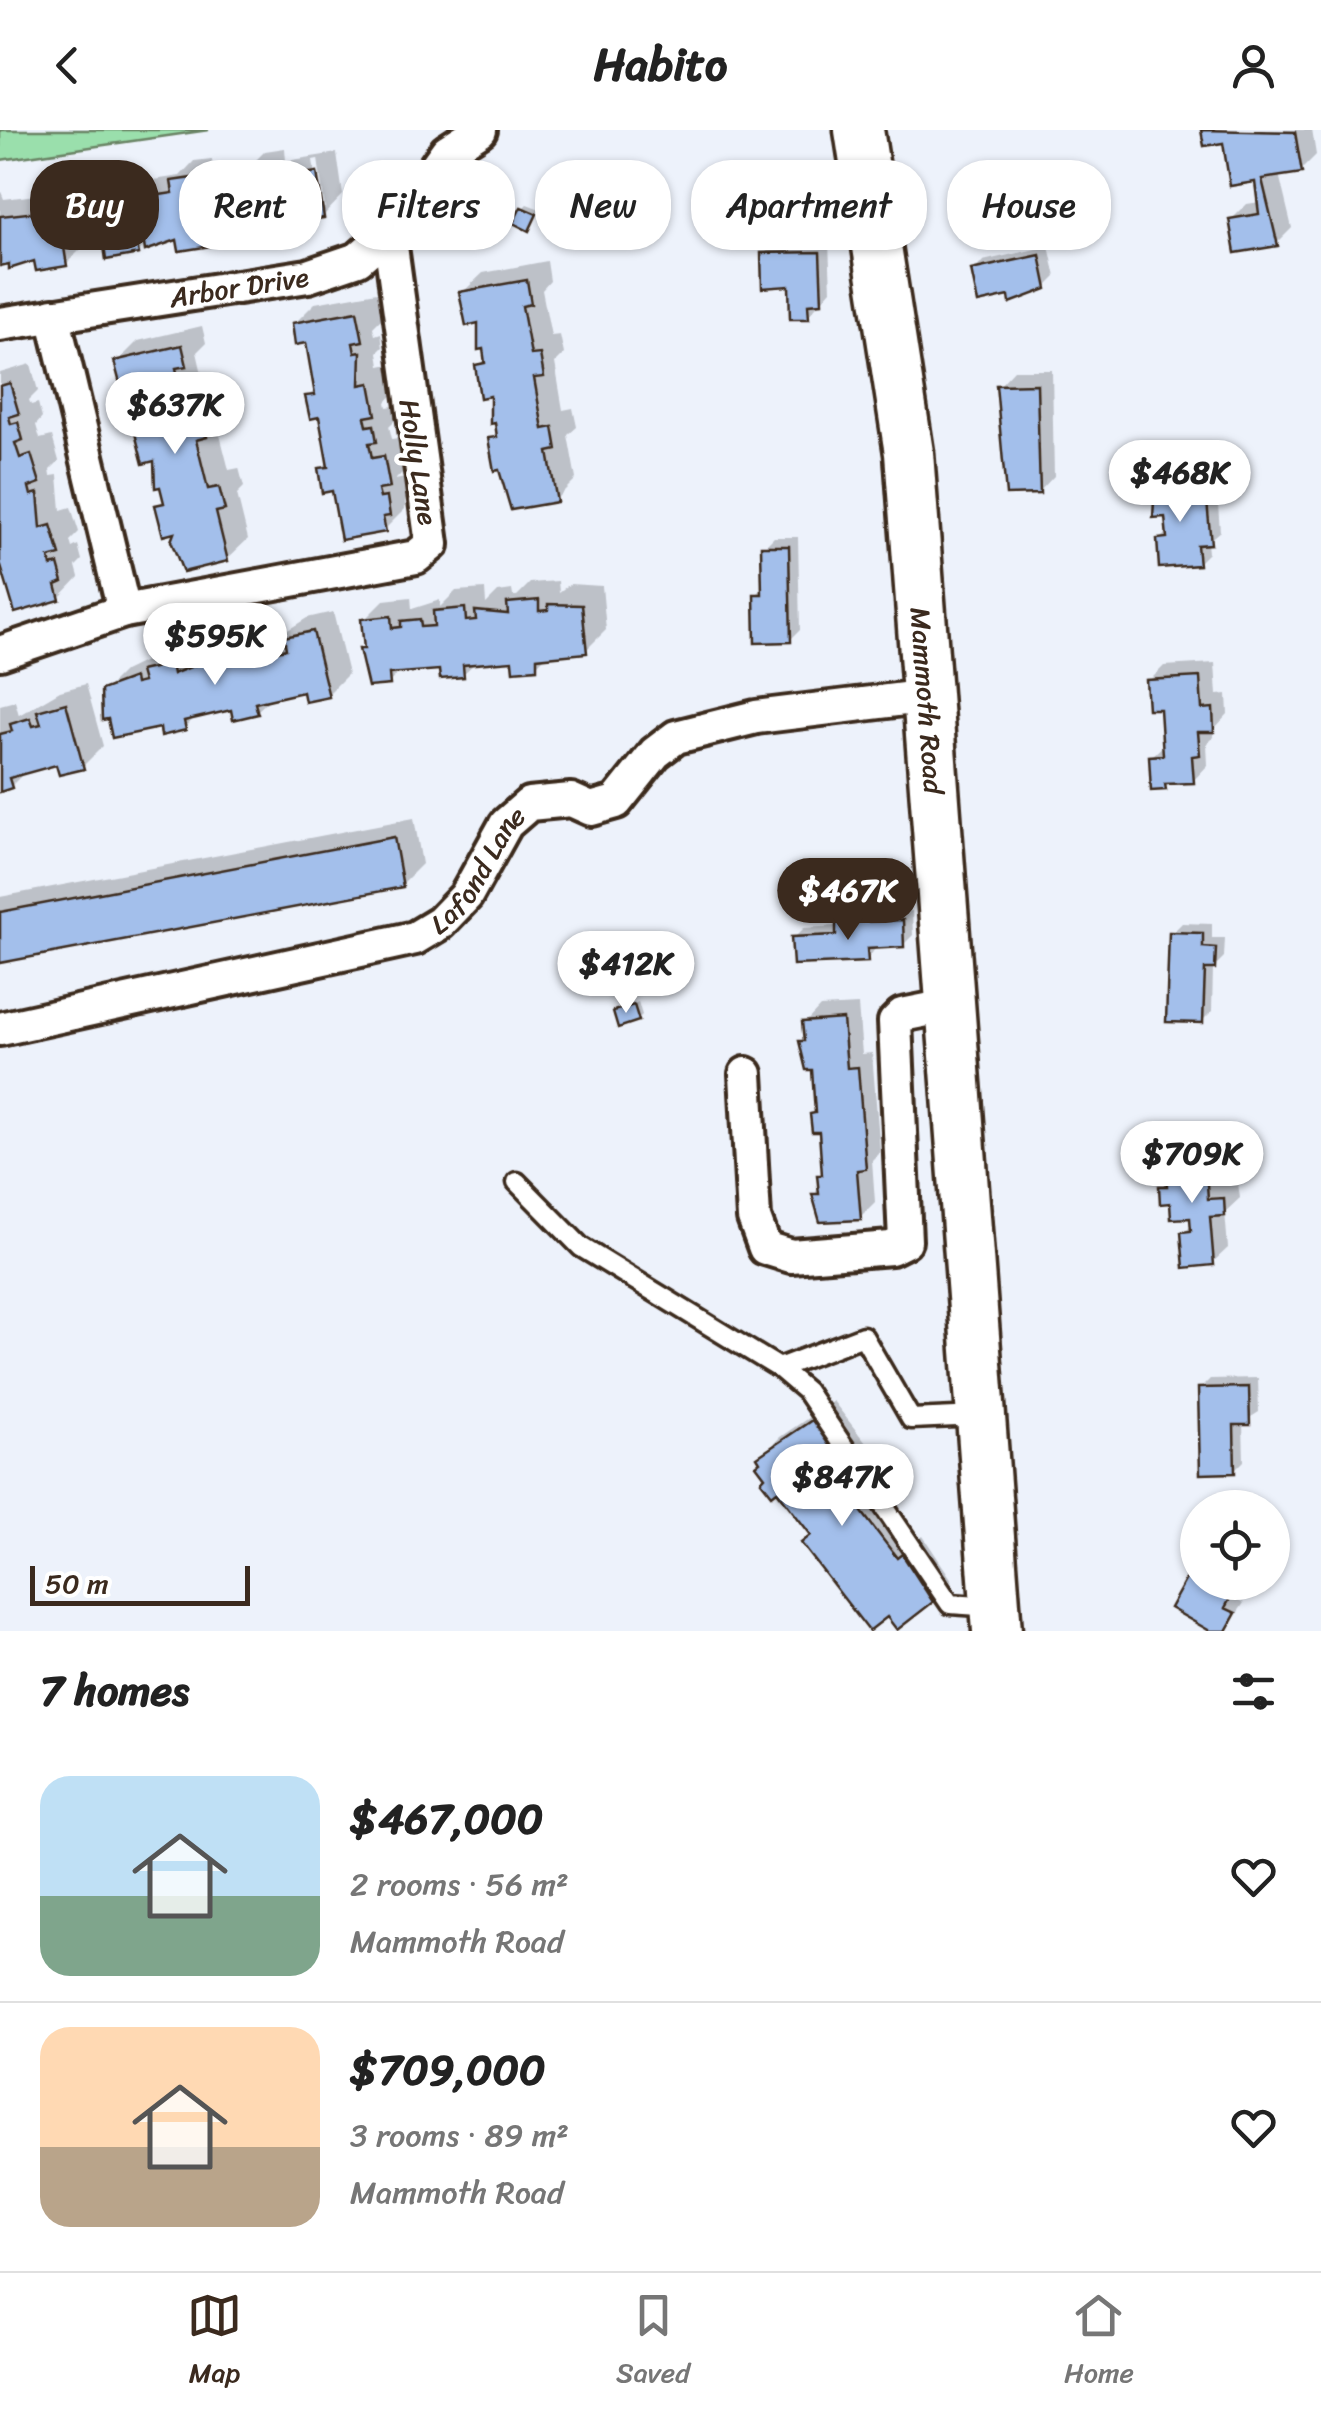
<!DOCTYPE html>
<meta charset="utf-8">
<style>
:root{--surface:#fff;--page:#f6f6f6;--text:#222;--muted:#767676;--line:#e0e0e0;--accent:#3b2a1e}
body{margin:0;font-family:Sriracha,sans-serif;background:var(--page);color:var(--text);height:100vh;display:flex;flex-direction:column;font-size:38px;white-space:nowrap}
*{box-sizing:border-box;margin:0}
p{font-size:32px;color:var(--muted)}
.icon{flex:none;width:55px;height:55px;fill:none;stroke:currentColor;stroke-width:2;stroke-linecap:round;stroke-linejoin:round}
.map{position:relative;height:1501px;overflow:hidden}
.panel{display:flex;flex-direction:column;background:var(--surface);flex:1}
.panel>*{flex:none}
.hud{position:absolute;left:30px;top:30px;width:1262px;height:90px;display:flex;gap:20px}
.buttons{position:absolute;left:1180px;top:1360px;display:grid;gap:20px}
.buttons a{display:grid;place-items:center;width:110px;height:110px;border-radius:50%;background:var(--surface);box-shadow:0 2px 8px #0004;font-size:50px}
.scale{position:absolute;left:30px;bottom:25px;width:220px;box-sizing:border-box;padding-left:10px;border:5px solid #3b2a1e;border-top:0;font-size:28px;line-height:35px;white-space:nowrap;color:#3b2a1e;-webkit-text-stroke:8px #fff;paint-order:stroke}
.price{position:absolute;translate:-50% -85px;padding:0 22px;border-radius:35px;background:#fff;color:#222;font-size:32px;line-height:65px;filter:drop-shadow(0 2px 5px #0008)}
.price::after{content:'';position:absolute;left:50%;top:60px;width:30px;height:22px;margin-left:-15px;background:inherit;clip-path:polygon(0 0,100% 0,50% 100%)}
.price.selected{background:var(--accent);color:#fff}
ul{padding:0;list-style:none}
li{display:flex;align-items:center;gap:30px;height:250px;padding:0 40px}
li+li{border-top:2px solid var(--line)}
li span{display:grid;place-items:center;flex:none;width:280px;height:200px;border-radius:30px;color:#555}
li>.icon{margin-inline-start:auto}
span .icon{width:120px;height:120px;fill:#fffc;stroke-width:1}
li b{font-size:42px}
h2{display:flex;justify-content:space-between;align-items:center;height:120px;padding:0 40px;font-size:42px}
.pill{padding:0 35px;border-radius:40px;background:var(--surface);box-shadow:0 2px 8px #0004;font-size:35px;line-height:90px}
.pill.selected{background:var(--accent);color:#fff}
header{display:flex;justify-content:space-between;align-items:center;height:130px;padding:0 40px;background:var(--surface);font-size:45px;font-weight:800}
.tab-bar{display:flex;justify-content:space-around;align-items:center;height:140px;border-top:2px solid var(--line);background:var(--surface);font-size:28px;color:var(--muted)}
.tab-bar a{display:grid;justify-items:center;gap:5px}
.tab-bar .selected{color:var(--accent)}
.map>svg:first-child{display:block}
.green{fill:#9adfac;stroke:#6a8465;stroke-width:2.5}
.shadow{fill:#0003;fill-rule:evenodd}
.building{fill:#a3bfeb;stroke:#3b2a1e;stroke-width:2.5}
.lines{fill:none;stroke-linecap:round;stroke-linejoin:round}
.service-casing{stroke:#3b2a1e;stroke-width:25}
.minor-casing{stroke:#3b2a1e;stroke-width:40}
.secondary-casing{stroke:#3b2a1e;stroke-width:55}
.service{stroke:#fff;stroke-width:18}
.minor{stroke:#fff;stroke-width:32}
.secondary{stroke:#fff;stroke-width:48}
.labels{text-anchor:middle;stroke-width:9;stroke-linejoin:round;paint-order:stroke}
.street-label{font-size:28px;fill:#3b2a1e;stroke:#fff}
</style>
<header><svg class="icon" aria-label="back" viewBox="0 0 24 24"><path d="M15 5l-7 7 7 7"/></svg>Habito<svg class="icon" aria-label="person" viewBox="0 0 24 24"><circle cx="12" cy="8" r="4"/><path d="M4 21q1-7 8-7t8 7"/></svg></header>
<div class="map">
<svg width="1321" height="1501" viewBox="0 0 1321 1501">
<rect width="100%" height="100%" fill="#edf2fb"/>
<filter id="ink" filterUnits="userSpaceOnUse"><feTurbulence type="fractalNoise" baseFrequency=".01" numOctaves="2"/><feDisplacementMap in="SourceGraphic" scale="20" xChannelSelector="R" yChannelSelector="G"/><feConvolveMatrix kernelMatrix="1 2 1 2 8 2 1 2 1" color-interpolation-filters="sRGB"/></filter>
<g filter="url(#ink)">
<path class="green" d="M0,0H209L0,30Z"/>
<g class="shadow">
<path d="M1204,0H1312L1316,25L1301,40L1279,44L1292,98L1277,113L1232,89L1247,74L1260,72L1257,49L1225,10L1206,14Z"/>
<path d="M285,18L286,31L337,23L343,65L323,86L310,93H292L283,101L252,96L221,103L210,114L179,107L146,114L138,122L99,61L119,41L138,38L140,52L180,46L194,31L212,29L213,42L250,36L265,21ZM318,29L325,78H320L313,30Z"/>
<path d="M76,48L86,114L66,134L36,127L6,132L0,138V59L4,69L44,64L58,50Z"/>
<path d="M527,74L540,79L529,98L523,78Z"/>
<path d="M829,113L831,160L808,186L791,154L764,124L774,114Z"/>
<path d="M1049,116L1056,147L1046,157L1010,163L974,141L983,131Z"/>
<path d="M547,131L550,151L542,160L551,206L560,205L564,224L555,233L563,280L573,278L577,297L568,305L576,349L556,369L501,337L490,309L499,301L492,263L477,236L487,227L480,190L462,163L483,143Z"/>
<path d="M377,162L382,188L373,197L375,205L381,203L383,217L378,222L380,236L390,234L395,262L386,272L387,277L394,276L396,289L389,296L392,309L404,307L409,336L395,350L406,348L405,379L384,400L334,358L321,339L329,331L321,284L308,267L316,259L308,211L294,194L315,173Z"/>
<path d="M202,196L206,213L197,222L208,270L222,266L226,284L217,293L229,340L239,338L244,357L237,364L248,409L227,429L176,400L158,376L166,368L156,328L138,303L146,295L137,255L117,232L138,211Z"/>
<path d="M31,234L38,261L29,270L31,275L38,273L42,288L36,295L40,309L52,306L59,331L50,340L51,346L58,345L61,380L71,377L79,402L70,411L72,418L78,415L82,430L76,436L79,447L59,468L0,431V243Z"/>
<path d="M1014,240H1052L1054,346L1039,362L1007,306L1000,307L999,256Z"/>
<path d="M1197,342L1199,364L1217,362L1220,401L1207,412L1208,423L1198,433L1159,410L1169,400L1157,354L1168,344Z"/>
<path d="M774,407H798L800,500L790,510L756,465L764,457V417Z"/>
<path d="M558,451L559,462L570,454L602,456L606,500L585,521L548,524L536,536L514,529L476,532L463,544L441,537L401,540L389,553L361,520L366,515L364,490L384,470L411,467L412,479L440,470V477L456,461L485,459L486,474L498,462L512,460L513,466H517L530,453Z"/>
<path d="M333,482L348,544L327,565L305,559L272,567L256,582L233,577L197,585L185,598L161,595L104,561L124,541L163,522L191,515L194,526L234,503L263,497L266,510L275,508L307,488Z"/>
<path d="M1215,533L1217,565L1227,564L1228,584L1214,599V607L1207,614L1208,635L1193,651L1171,652L1165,658L1151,627L1165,614L1163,576L1149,551L1164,536Z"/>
<path d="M86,554L103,616L83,636L58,632L27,640L11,656L0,659V575L15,571L19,585L60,561Z"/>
<path d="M414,688L422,734L402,754L0,831V767Z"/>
<path d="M912,781L913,805L903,815L877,816L867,830L794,808L804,798L838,796L848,784Z"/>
<path d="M1182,793L1212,794V808H1225L1224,827L1213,838L1212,881L1202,891L1172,803Z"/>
<path d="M638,872L642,885L638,889L616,881Z"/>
<path d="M858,875L862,924L872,923L880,1022L872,1030L875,1072L860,1087L815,1065L824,1042L814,937L803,921L805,893L820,877Z"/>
<path d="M1219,1010L1223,1055L1238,1053L1240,1068L1225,1082L1228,1118L1212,1133L1184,1103L1193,1094L1192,1085L1162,1057L1169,1050L1168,1028L1183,1012Z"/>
<path d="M1258,1248L1259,1282L1243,1292L1244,1331L1234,1341L1200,1259L1210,1249Z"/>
<path d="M833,1271L884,1336L871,1348L919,1409L923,1406L952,1450L931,1470L813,1404L768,1347L760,1328L780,1307Z"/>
<path d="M1198,1437V1452H1241L1233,1467L1244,1473L1225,1501H1215L1173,1477Z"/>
</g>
<g class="building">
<path d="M1201,0L1295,2L1302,43L1262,49L1278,116L1235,123L1229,89L1259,84L1255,52L1230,56L1223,13L1204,16Z"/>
<path d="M265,37L267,50L317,42L324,88L310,90L311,96L291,99L290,94H283L285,104L251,109L250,100L219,109L218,103L210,104L211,116L179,121L177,110L145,121L144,114L137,115L139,124L106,130L96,60L118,57L120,71L173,63L171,51L192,48L193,61L244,53L242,40Z"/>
<path d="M56,67L67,136L36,141L34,131L9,139V134L0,136V86L37,82L35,70Z"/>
<path d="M521,77L537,84L529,101L513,93Z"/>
<path d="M820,122L822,173L808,174L809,189H790L789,156L762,158L761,123Z"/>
<path d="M1040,125L1047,159L1010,173L1009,166L978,173L971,140Z"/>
<path d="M527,150L531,174L522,176L531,225L540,224L544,247L534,248L543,299L553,297L557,320L548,322L557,372L511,380L499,340L494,341L488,308L497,307L495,293L490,294V266L480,268L475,235L485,233L483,219L478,220V193L466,196L459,162Z"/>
<path d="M357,181L363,211L353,213L355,223L361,222L360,255L370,253L376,285L365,287L367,296L374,295L377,312L369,313L372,328L384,326L390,358L378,360L380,368L387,367L390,386L383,387L386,402L341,410L332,361L322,363L318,338L328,337L319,287L310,289L305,266L315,265L306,213L295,215L292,193Z"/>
<path d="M182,215L187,236L176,238L188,289L202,285L207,307L196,310L208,359L219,357L225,380L216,382L228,431L183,442L171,411L174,403L163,406L155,375L164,373L160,357L155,358L154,331L143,334L135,303L145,300L142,286L136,287L135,259L122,261L114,231Z"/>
<path d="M10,253L19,284L9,287L11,294L18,292L23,310L15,313L20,328L31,324L40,353L29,357L31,365L38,363L41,398L51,395L60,425L49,428L51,436L58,434L63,452L56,455L60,470L15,483L0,433V256Z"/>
<path d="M1037,254L1040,364L1006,365L996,255Z"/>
<path d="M1188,350L1189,372L1207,371L1211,414L1197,415L1199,435L1159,438L1157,409L1167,408L1165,387L1153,388L1155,353Z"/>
<path d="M761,416H789L791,512L755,513L754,464H762Z"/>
<path d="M539,470V481L548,480V474L582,475L587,523L537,528V539L513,541L512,531L463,535L464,547L440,549L439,540L389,544L390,555L368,557L359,519H364L361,489L391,486L392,498L401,497V491L420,489L421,497L434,496L433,481L465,478L466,491L476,490L475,481L508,484L507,473Z"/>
<path d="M313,501L329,567L305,572L303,562L255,573L258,584L233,590L231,580L184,591L186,600L161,606L160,598L112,608L108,589L102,590L101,560L134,548L135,554L143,552L140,541L171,534L173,544L205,531L207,539L214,537L211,523L243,516L246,529L262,525L261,518L276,515L277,521L286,519L284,507Z"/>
<path d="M1200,547L1202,579L1213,578L1214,602H1198L1200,625L1192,626L1194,653L1165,654L1166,660L1151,661L1149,626L1163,625L1160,579H1148L1146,550Z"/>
<path d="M66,573L84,639L59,645L56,635L9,648L12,658L0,662V604L12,601L10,594L30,588L33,596L41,594L37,581Z"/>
<path d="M394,707L403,757L0,833V782Z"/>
<path d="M903,790L904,817L867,819L868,832L793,835L791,807L836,805V793Z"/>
<path d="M1169,802L1203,803V817L1216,818L1215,839H1205L1203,893L1166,892Z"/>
<path d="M634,875L639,891L618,898L613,881Z"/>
<path d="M843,889L847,938L858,937L866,1039L857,1040L861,1090L820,1092L812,1064H819L817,1045H822L819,1002H812L810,984L815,983L812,940H806L799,911H804L802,892Z"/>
<path d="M1205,1024L1208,1069L1224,1068L1225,1086L1210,1087L1214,1135L1184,1138L1181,1102L1191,1101L1190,1088L1171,1089L1170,1073L1160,1074L1159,1056H1167L1165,1027Z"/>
<path d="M1249,1257L1250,1295H1234L1235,1343L1200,1344L1198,1258Z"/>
<path d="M812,1290L865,1358L852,1369L897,1428L902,1424L933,1472L897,1500L887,1487L869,1501L801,1413L811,1405L777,1361L772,1365L761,1351L765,1347L756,1335L760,1332L757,1327Z"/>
<path d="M1192,1438L1198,1441V1452H1218L1234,1461L1225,1478L1236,1483L1226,1501H1210L1170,1478Z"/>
</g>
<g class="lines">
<g class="service-casing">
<g id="service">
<path d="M517,1052L581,1117L779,1238L806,1261L950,1474L994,1477"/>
<path d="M779,1238L863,1206L911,1289L979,1286"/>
</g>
</g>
<g class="minor-casing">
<g id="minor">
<path d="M53,185L124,481"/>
<path id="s1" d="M0,194L308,146L358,129L389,102L447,21L480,0"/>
<path d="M0,523L124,481L416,427L432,414L389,102"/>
<path id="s2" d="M0,899L415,808L440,793L466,766L506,694L529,674L571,670L591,679L616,672L655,623L676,607L756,587L929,566"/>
<path d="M746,944L754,1088L765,1118L791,1126L891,1118L905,1111L895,892L902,885L952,875"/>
</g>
</g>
<g class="secondary-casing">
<g id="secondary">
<path id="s3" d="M859,0L909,323L997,1501"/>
</g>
</g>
<use href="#service" class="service"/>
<use href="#minor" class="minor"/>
<use href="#secondary" class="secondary"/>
</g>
</g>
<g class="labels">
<g class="street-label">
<text dy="10" stroke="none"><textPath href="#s1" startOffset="242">Arbor Drive</textPath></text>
<text transform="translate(419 332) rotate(81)" y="10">Holly Lane</text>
<text dy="10" stroke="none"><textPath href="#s3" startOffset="575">Mammoth Road</textPath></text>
<text dy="10" stroke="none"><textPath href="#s2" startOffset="520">Lafond Lane</textPath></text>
</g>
</g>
</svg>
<div class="buttons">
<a><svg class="icon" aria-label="locate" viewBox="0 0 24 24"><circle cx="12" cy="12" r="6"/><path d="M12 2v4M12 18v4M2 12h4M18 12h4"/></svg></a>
</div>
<div class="scale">50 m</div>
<b class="price" style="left:175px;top:327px">$637K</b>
<b class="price" style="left:1180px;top:395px">$468K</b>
<b class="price" style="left:215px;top:558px">$595K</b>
<b class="price selected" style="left:848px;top:813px">$467K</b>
<b class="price" style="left:626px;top:886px">$412K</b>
<b class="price" style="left:1192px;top:1076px">$709K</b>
<b class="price" style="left:842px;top:1399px">$847K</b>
<div class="hud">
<a class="pill selected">Buy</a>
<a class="pill">Rent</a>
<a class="pill">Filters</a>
<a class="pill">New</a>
<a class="pill">Apartment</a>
<a class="pill">House</a>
</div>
</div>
<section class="panel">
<h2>7 homes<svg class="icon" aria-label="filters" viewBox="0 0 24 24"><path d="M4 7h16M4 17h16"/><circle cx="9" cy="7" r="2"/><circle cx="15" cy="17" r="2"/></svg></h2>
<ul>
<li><span style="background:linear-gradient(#bfe0f5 60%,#7fa58c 0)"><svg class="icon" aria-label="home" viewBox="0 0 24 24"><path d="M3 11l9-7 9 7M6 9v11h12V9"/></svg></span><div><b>$467,000</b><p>2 rooms · 56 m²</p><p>Mammoth Road</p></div><svg class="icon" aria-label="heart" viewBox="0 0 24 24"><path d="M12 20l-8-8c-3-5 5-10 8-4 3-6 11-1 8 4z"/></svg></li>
<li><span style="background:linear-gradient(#ffd9b3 60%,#b9a48a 0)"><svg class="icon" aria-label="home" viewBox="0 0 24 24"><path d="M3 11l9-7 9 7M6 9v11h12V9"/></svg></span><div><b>$709,000</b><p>3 rooms · 89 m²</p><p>Mammoth Road</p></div><svg class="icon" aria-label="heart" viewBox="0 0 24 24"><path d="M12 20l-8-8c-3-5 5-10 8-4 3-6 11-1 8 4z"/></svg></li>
</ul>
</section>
<nav class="tab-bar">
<a class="selected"><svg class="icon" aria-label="map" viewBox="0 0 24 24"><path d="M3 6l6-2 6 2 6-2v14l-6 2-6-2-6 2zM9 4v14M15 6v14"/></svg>Map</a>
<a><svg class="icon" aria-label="saved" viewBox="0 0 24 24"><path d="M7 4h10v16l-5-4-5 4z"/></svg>Saved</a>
<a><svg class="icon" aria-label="home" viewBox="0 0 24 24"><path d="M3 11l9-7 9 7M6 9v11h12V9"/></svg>Home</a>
</nav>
